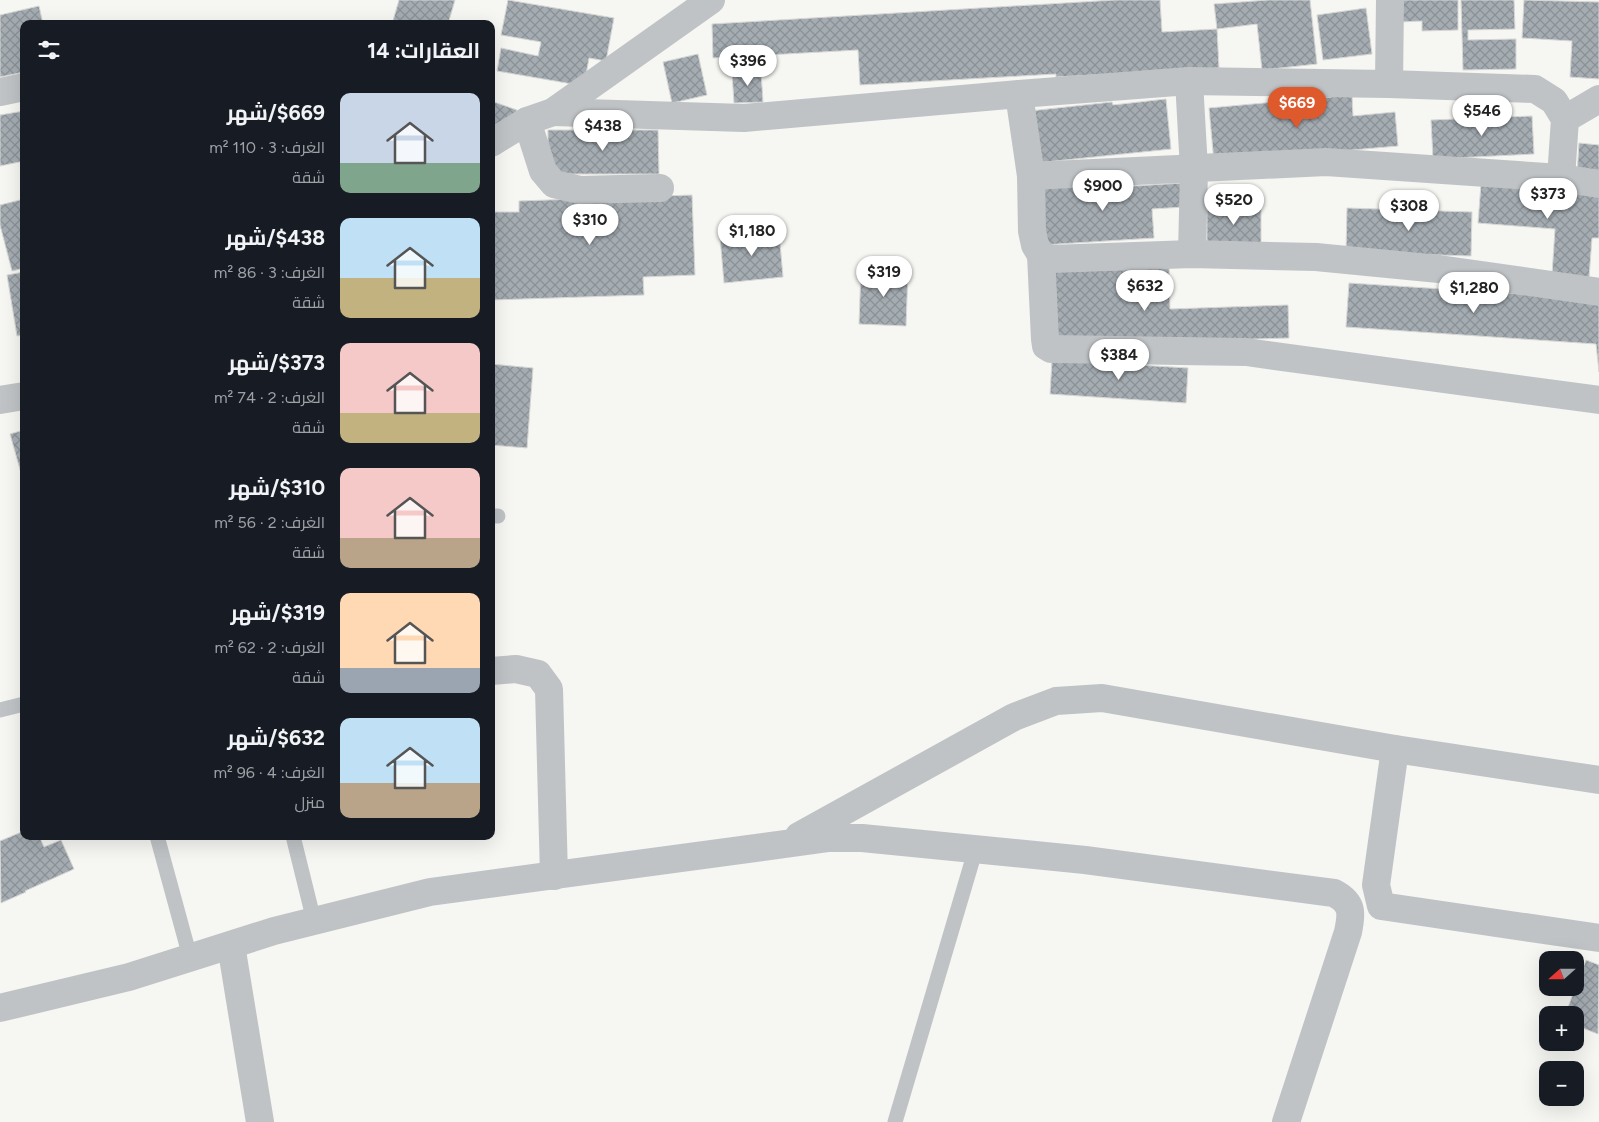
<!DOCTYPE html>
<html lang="ar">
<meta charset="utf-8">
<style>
:root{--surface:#171b24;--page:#242831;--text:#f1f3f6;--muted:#9ea1a6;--accent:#de592b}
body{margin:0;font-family:Figtree,Cairo,sans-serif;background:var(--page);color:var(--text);direction:rtl;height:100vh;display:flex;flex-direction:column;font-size:19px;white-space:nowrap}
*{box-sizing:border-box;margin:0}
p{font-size:16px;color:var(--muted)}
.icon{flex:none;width:28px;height:28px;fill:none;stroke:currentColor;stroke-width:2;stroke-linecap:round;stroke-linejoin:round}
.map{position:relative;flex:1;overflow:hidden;direction:ltr}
.panel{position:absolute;left:20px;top:20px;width:475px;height:820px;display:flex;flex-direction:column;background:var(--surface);border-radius:10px;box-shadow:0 5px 20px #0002;direction:rtl}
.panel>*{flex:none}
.needle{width:32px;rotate:249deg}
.buttons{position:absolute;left:1539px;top:951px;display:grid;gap:10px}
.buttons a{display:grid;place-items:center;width:45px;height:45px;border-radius:10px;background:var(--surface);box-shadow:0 5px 20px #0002;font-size:25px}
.price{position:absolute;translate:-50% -42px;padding:0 11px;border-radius:18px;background:#fff;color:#222;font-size:16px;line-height:32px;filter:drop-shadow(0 1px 2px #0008)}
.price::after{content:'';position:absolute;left:50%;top:30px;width:15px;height:11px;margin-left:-8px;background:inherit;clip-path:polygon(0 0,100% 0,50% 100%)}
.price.current{background:var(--accent);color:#fff}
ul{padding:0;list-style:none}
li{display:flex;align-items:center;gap:15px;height:125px;padding:0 15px}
li span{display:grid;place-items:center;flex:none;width:140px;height:100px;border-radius:10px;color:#555}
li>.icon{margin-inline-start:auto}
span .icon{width:60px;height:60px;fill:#fffc;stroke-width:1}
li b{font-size:21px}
h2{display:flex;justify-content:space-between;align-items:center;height:60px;padding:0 15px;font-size:21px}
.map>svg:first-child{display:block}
.building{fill:url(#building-cross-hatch);stroke:#d7d7d5}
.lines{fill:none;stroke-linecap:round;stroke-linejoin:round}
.lane{stroke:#bfc3c6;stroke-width:15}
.street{stroke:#bfc3c6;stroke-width:28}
</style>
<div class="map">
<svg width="1599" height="1122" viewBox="0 0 1599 1122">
<defs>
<pattern id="building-cross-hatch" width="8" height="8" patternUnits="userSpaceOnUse" patternTransform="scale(1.25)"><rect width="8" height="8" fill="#a5adb3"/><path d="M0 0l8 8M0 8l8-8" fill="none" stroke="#8a9197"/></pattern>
</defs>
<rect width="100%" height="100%" fill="#f6f6f2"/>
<g class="building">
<path d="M399,0H455L448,24H392Z"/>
<path d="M508,0L614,18L606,61L589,58L584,86L497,71L501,48L538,56L541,42L501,35Z"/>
<path d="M1115,0H1160L1162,32L1217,29L1219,68L1056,77V74L860,85L858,50L713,58L712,24Z"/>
<path d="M1268,0H1310L1317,64L1262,70L1257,24L1217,29L1214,4Z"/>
<path d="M1400,0H1458V30L1422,31V21L1400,22Z"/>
<path d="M1461,0H1514L1515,29L1468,30V40L1516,39V69L1463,70Z"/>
<path d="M1524,0L1599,2V79L1570,77L1572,41L1522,38Z"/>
<path d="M39,6L43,24H24V72L0,77V15Z"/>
<path d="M1366,8L1372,54L1323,60L1317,15Z"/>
<path d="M698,54L707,95L672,103L663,62Z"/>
<path d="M761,71L763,102L734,103L732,73Z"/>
<path d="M1352,95L1353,116L1395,112L1398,146L1214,162L1209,108Z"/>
<path d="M1166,99L1171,149L1036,163L1030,111L1112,102L1113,105Z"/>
<path d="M491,101L517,110L510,131L491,125Z"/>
<path d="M24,111V161L0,166V115Z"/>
<path d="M1532,116L1534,154L1433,159L1431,120Z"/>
<path d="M548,130H658L659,174H548Z"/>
<path d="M1579,143L1599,145V178L1577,177Z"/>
<path d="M1183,183L1184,207L1152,209L1154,238L1042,245L1037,187L1085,184V189Z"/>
<path d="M1481,184L1599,193V238H1592L1589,278L1552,275L1555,229L1478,223Z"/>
<path d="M692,195L695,275L643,277L644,295L491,300V212H519V201Z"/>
<path d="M24,199V268L12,271L0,225V205Z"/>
<path d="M1207,208L1261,209V244L1207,243Z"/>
<path d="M1347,208L1472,212L1471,256L1346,252Z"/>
<path d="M779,231L783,277L724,283L720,237Z"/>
<path d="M1169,268L1170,309L1288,305L1289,338L1050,345L1046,272Z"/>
<path d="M861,269L908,271L906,326L859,324Z"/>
<path d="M24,272V335L17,336L7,275Z"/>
<path d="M1349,283L1599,299V372L1596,344L1346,327Z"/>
<path d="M1052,360L1188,368L1186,403L1050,394Z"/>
<path d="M491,364L533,368L527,448L491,445L494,406H491Z"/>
<path d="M24,430V480H23L10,434Z"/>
<path d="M24,831V836H39L44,847L61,840L74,869L25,891L26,892L1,903L0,841Z"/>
<path d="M1586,960L1599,965L1598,1034L1575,1025V1015H1565Z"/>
</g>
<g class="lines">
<g class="lane">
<path d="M491,516H498"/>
<path d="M0,710L24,704"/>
<path d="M157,836L190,957"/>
<path d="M293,836L314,921"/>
<path d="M895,1122L976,848"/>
</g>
<g class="street">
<path d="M1189,81L1194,169L1192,254"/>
<path d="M1389,84L1390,0"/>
<path d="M0,92L24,87"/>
<path d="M1019,94L1031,176L1032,231L1035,245L1041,255L1051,259L1192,254L1316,257L1439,269L1599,292"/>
<path d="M553,112L744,118L1019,94L1189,81L1389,84L1535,89L1554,101L1565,119L1561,178"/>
<path d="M1565,119L1599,99"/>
<path d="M527,121L543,171L554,184L580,190L660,188"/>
<path d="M491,143L527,121L553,112L711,0"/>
<path d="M1031,176L1326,162L1561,178L1599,184"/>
<path d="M1041,255L1045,339L1046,346L1051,349L1246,352L1599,400"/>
<path d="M0,400L24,396"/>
<path d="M491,671L516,669L538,674L549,689L554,876"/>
<path d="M1395,749L1376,885L1381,906L1599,938"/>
<path d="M799,836L1014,717L1056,701L1102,698L1395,749L1599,780"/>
<path d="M231,945L260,1122"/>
<path d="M0,1008L129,977L274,931L430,892L829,838H862L1085,860L1334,893C1353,903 1352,913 1348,932L1286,1122"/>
</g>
</g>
</svg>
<div class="buttons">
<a><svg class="needle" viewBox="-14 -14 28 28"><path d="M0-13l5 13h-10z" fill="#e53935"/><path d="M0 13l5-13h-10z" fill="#9ea1a6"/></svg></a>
<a>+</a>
<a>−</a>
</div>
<b class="price" style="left:748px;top:87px">$396</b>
<b class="price current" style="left:1297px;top:129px">$669</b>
<b class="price" style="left:1482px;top:137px">$546</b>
<b class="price" style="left:603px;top:152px">$438</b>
<b class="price" style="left:1103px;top:212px">$900</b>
<b class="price" style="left:1548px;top:220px">$373</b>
<b class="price" style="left:1234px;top:226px">$520</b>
<b class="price" style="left:1409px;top:232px">$308</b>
<b class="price" style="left:590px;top:246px">$310</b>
<b class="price" style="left:752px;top:257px">$1,180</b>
<b class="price" style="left:884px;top:298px">$319</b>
<b class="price" style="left:1145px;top:312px">$632</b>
<b class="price" style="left:1474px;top:314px">$1,280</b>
<b class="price" style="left:1119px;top:381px">$384</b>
<section class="panel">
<h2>العقارات: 14<svg class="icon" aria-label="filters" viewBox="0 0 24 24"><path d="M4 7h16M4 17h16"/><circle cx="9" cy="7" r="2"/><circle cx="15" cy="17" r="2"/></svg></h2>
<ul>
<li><span style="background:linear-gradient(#c9d6e8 70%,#7fa58c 0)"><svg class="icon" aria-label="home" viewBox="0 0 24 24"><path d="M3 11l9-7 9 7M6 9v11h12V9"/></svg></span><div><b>$669/شهر</b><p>الغرف: 3 · 110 m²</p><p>شقة</p></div></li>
<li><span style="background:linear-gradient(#bfe0f5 60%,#c2b280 0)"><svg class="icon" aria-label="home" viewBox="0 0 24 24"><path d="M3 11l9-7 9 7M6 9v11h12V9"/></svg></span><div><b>$438/شهر</b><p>الغرف: 3 · 86 m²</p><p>شقة</p></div></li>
<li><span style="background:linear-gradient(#f6c9c9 70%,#c2b280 0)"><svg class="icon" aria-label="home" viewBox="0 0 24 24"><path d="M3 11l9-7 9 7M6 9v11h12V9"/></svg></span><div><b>$373/شهر</b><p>الغرف: 2 · 74 m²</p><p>شقة</p></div></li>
<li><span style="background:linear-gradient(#f6c9c9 70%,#b9a48a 0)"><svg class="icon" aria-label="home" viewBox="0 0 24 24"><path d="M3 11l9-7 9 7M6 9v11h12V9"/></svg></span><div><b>$310/شهر</b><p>الغرف: 2 · 56 m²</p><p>شقة</p></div></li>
<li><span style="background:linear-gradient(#ffd9b3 75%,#9aa5b1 0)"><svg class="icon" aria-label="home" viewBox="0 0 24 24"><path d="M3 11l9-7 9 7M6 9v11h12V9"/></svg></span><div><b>$319/شهر</b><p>الغرف: 2 · 62 m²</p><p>شقة</p></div></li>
<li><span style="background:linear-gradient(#bfe0f5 65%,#b9a48a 0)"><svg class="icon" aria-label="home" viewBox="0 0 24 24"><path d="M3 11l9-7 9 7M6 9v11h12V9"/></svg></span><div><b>$632/شهر</b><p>الغرف: 4 · 96 m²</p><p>منزل</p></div></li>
</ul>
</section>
</div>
